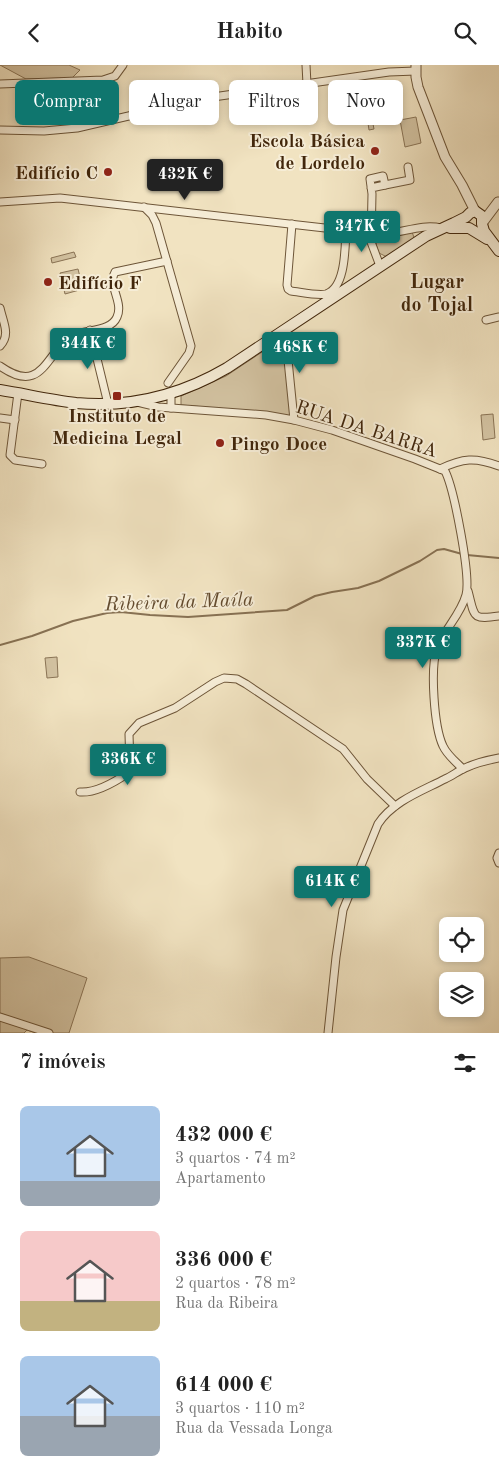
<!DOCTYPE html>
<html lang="pt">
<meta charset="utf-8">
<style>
:root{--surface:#fff;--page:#f2f2f2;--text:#222;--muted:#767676;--accent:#0f766e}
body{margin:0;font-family:"Old Standard TT",serif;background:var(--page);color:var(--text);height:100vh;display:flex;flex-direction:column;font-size:19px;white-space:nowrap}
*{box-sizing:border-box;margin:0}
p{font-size:16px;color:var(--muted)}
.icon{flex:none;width:28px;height:28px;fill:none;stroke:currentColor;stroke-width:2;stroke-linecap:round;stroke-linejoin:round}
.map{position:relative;height:968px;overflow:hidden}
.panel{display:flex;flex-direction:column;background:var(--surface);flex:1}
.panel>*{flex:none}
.banner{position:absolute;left:15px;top:15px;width:470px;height:45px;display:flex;gap:10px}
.controls{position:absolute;left:439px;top:852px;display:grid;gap:10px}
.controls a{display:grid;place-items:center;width:45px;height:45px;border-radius:8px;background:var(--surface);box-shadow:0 2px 8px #0003;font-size:25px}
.price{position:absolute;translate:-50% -42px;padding:0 11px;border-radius:5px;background:var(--accent);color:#fff;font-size:16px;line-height:32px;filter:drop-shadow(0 1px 2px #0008)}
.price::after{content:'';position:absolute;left:50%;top:30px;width:15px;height:11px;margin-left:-8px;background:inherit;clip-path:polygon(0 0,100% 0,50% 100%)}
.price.on{background:#222;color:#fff}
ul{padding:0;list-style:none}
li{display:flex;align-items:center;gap:15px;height:125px;padding:0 20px}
li span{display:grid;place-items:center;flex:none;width:140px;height:100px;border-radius:8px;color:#555}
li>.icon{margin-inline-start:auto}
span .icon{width:60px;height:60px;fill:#fffc;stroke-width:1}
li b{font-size:21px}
h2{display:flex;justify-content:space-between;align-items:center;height:60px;padding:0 20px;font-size:21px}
.chip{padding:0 18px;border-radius:8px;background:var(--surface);box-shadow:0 2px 8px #0003;font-size:18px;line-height:45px}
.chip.on{background:var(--accent);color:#fff}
header{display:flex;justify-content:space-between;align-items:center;height:65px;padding:0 20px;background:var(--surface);font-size:22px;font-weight:800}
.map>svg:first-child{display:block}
.green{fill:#d3c3a2;stroke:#8a7456}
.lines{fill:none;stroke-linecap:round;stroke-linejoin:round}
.stream{stroke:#877153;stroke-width:2}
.minor-casing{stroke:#6d5538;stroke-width:9}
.tertiary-casing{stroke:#6d5538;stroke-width:11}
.secondary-casing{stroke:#41260b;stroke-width:12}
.minor{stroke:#f6edd7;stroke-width:7}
.tertiary{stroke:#f6edd7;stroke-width:9}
.secondary{stroke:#f6edd7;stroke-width:10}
.poi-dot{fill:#8f2418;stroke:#f6edd7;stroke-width:2}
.labels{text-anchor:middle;stroke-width:4;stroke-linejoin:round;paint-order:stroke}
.poi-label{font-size:19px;font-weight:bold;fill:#41260b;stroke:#f6edd7;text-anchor:end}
.street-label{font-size:19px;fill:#41260b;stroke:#f6edd7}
.neighbourhood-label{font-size:20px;font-weight:bold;fill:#41260b;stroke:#f6edd7}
.water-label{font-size:20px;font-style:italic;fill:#644c2f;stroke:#f6edd7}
</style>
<header><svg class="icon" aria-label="back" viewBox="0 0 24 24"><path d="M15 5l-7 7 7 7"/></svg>Habito<svg class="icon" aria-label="search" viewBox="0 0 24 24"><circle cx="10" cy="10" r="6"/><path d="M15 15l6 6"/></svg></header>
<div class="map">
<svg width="499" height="968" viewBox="0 0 499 968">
<rect width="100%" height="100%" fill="#f1e3c1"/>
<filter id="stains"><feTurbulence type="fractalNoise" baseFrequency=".004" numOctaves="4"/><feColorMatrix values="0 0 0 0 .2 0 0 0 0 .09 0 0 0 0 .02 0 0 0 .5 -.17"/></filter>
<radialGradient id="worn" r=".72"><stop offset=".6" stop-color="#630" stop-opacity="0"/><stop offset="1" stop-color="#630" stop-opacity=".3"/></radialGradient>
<g class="green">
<path d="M0,0H69L80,5L72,13L26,14Z"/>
<path d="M370,44L374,64L369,65L366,45Z"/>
<path d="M416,52L421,78L405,82L400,55Z"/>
<path d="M412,167L415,175L387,192L379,188L376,179L378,174Z"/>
<path d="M74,187L76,192L52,198L51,193Z"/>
<path d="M78,204L83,224L65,229L60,208Z"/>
<path d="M283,273L291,352L265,347L181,340V331L226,311Z"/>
<path d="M493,349L495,373L483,375L481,350Z"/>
<path d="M57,592L58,612L47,613L45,593Z"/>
<path d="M29,892L87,913L69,968H36L27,965L24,968H0V893Z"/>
</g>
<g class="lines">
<g class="stream">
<path d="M467,490L499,493"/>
<path d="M0,580L32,571L73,556L107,548L121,547L150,550L188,552L287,545L315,531L332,527L358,523L379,516L420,496L437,485L444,484L462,489"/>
</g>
<g class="minor-casing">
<g id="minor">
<path d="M306,0L307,19"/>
<path d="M0,19L103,15L115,11L123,0"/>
<path d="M0,65L44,66L77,63L206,33L389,7L416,6"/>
<path d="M385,120L410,115L408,102"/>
<path d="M371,123L385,120L383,111L370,114L372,129L371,177L380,201"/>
<path d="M0,137L60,133L378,169C399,170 420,158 441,163"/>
<path d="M144,142L152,150L156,158L191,281L189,288L168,318"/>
<path d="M292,159L287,220L288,224L291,226C300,227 318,231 326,229C346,223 345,182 346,165"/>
<path d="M0,243C3,257 11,270 0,281"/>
<path d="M486,255L499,252"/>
<path d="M90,265L108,339"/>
<path d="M285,265L294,355"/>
<path d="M0,301C44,332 45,286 73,271C85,264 111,267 117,252C124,237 107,220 115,207L167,196"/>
<path d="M18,328L10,390L15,395L42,399"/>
<path d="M137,337L158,342L266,350L294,355L332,365L415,394L445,406C454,424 471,511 466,530C461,549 444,565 437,583C430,603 434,662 443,681C447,690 456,697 463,704"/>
<path d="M171,343V328"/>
<path d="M0,353L15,355"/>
<path d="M440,404C463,393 475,392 499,401"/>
<path d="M468,526C475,552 471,555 499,551"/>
<path d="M80,727C95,728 115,717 128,708L130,702L129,669L139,658L175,643L215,617L224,613L237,614L246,619L343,684L367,714L395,741"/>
<path d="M499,788L497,793L499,798"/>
<path d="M0,952L49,968"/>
<path d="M328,968L336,892L343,845L378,759C393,736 422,726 445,714C452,711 458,706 465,703C476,698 488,695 499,693"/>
</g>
</g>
<g class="tertiary-casing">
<g id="tertiary">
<path d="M416,0V12L418,22L445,92L462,120L475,146"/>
<path d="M483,157L498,137"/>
</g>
</g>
<g class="secondary-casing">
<g id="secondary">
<path d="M450,163H469L487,174"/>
<path d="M0,325C25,329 51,335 76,338C130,343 181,330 227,303L426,171L454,158L466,152L470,148L475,146L482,151V159L484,166L499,186"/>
</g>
</g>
<use href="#minor" class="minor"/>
<use href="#tertiary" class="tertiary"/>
<use href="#secondary" class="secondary"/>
</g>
<g class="poi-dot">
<circle cx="375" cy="86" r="5"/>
<circle cx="108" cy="107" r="5"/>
<circle cx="48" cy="217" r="5"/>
<rect x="112" y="326" width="10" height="10" rx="2.5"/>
<circle cx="220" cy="378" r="5"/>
</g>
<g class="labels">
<g class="poi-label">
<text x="365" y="82">Escola Básica<tspan x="365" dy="22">de Lordelo</tspan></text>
<text x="98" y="114">Edifício C</text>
<text x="58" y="224" text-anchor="start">Edifício F</text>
<text x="117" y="357" text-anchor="middle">Instituto de<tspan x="117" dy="22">Medicina Legal</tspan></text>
<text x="230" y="385" text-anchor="start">Pingo Doce</text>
</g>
<g class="street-label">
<text transform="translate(367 363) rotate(18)" y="7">RUA DA BARRA</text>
</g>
<g class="neighbourhood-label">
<text x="437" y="223">Lugar<tspan x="437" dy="23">do Tojal</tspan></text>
</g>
<g class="water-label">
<text transform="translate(179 536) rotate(-2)" y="7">Ribeira da Maíla</text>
</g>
</g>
<rect width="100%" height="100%" filter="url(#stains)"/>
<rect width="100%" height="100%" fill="url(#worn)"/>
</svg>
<div class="controls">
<a><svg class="icon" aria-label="locate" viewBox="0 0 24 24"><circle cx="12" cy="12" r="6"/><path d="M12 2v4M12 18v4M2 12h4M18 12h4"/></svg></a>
<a><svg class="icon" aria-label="layers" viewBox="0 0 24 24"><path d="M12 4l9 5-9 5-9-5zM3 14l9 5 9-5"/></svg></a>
</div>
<b class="price on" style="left:185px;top:136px">432K €</b>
<b class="price" style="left:362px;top:188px">347K €</b>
<b class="price" style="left:88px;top:305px">344K €</b>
<b class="price" style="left:300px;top:309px">468K €</b>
<b class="price" style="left:423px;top:604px">337K €</b>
<b class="price" style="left:128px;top:721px">336K €</b>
<b class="price" style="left:332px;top:843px">614K €</b>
<div class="banner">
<a class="chip on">Comprar</a>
<a class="chip">Alugar</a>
<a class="chip">Filtros</a>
<a class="chip">Novo</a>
</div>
</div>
<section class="panel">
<h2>7 imóveis<svg class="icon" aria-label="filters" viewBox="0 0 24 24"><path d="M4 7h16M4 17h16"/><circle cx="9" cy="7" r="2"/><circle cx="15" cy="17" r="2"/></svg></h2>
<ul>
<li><span style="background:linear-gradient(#a9c7e8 75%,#9aa5b1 0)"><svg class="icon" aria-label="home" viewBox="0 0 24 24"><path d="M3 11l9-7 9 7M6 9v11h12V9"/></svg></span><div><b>432 000 €</b><p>3 quartos · 74 m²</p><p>Apartamento</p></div></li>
<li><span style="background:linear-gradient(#f6c9c9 70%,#c2b280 0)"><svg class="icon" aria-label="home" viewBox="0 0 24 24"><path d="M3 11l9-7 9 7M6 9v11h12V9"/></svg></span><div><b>336 000 €</b><p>2 quartos · 78 m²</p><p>Rua da Ribeira</p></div></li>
<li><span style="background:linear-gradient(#a9c7e8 60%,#9aa5b1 0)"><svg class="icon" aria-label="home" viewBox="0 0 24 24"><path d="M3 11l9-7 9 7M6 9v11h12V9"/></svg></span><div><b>614 000 €</b><p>3 quartos · 110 m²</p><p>Rua da Vessada Longa</p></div></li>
</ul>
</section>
